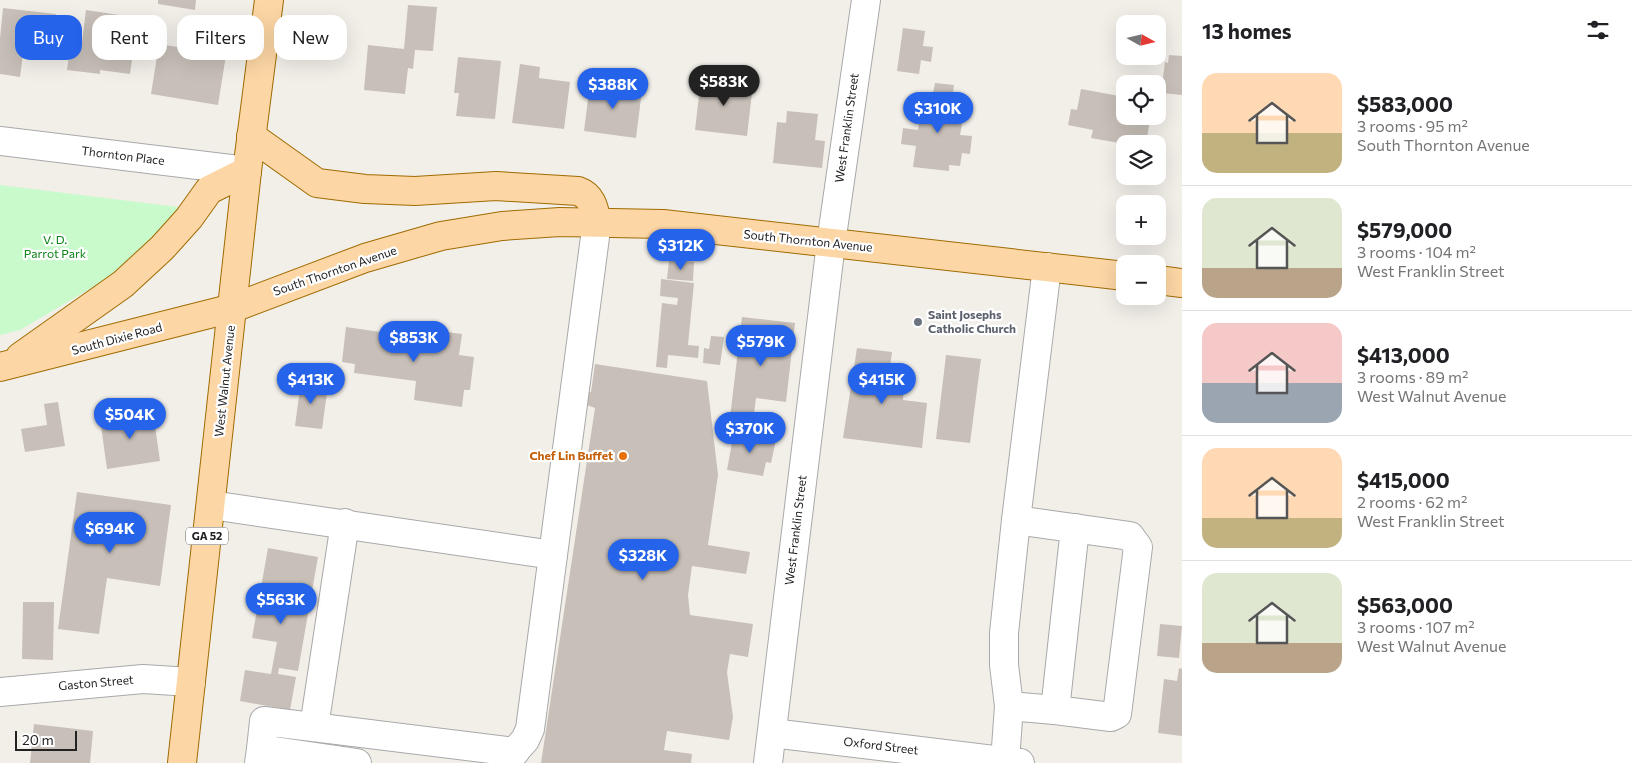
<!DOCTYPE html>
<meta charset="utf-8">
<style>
:root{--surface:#fff;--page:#f6f6f6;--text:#202124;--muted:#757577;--line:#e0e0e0;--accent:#2563eb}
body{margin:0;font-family:Commissioner,sans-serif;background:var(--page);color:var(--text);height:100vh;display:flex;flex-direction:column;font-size:19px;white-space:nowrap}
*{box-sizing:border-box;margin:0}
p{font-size:16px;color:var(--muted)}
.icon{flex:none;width:28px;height:28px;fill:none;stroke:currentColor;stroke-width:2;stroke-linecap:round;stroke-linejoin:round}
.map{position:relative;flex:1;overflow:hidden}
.panel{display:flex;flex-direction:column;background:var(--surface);width:450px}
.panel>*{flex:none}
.banner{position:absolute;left:15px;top:15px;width:475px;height:45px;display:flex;gap:10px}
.needle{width:32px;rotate:98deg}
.controls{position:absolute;left:1116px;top:15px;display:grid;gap:10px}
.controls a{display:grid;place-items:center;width:50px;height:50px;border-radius:10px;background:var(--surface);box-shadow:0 5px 20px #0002;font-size:25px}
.scale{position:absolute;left:15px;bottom:12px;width:62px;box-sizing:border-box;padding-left:5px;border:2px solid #222;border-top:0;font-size:14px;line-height:18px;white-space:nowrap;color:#222;-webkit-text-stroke:4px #fff;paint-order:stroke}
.price{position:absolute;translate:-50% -42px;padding:0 11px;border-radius:18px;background:var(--accent);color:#fff;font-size:16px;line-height:32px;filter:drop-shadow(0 1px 2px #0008)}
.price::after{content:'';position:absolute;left:50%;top:30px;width:15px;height:11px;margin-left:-8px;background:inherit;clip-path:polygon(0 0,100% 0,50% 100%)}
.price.selected{background:#222;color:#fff}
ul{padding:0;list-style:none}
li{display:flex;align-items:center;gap:15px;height:125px;padding:0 20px}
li+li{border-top:1px solid var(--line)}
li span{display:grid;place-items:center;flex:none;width:140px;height:100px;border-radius:15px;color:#555}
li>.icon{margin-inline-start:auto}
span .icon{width:60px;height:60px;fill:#fffc;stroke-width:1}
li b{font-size:21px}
h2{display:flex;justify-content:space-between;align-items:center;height:60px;padding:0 20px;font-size:21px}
.chip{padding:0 18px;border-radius:15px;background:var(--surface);box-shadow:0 5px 20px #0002;font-size:18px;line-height:45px}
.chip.selected{background:var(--accent);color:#fff}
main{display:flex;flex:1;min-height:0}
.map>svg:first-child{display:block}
.park{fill:#c8facc}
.building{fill:#c7bfb8}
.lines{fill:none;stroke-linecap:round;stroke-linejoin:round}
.minor-casing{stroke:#a9a9a9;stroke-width:30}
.major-casing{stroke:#a06b00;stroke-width:30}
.minor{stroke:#fff;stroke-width:28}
.major{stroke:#fcd6a4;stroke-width:28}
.worship-dot{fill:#6b7280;stroke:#fff;stroke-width:2}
.food-dot{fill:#e8710a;stroke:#fff;stroke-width:2}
.labels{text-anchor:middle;stroke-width:4.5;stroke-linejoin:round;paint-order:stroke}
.shield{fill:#fff;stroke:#646464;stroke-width:1}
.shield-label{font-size:11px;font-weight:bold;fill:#222}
.street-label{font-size:12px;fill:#222;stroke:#fff}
.park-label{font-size:12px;fill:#0c8416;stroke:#fff}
.worship-label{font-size:12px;font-weight:bold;fill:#5b616d;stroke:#fff;text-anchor:start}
.food-label{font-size:12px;font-weight:bold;fill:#c56008;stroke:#fff;text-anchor:end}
</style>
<main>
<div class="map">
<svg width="1182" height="763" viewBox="0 0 1182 763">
<rect width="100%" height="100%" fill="#f2efe9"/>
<path class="park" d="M0,185L186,208L125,268L20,330L0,335Z"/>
<g class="building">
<path d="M158,0H196L195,10L158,4Z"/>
<path d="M408,5L437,7L433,51L415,50L413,69L408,68L405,94L364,90L368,45L404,49Z"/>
<path d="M3,8L56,14L52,50L24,46L20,77L0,74V38Z"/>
<path d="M86,10L126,16L122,51L133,53L130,74L100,70V74L67,70L70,48L81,50Z"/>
<path d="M903,28L925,31L923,46L933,47L931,62L921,60L919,74L897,71Z"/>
<path d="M159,44L226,55L218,105L151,94Z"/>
<path d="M1169,55L1182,56V95L1161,93L1165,62L1168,63Z"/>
<path d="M458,57L501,61L495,119L456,116L459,93H454Z"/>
<path d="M520,64L540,67L539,78L570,82L564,129L512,123Z"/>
<path d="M701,78L753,84L747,136L695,130Z"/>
<path d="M590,83L642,90L636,138L584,131Z"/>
<path d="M935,83L954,85L949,123L962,124L960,135L972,136L970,154L962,153L960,166L949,165V171L913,167L916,146L901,144L903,128L918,130L920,116H926L928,93H933Z"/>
<path d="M1081,89L1125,97V116L1150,119L1147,138L1126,135L1125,144L1091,138L1093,130L1068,125L1071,109L1077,110Z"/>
<path d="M787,111L818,114L815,140L825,141L822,168L773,163L777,122L786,123Z"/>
<path d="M669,260L694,262L693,281L667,279Z"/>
<path d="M661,279L694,283L688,345L699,346L698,358L668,355L667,368L656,367L662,303L677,305L678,298L660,296Z"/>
<path d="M742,317L795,323L786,402L756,398L752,429L729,426Z"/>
<path d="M346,327L394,334V337L429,341L431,330L462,334L459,355L474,357L470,390H464L462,407L414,400L416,381L354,373L355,364L342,362Z"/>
<path d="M711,336L724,337L720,365L703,363L704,348L709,349Z"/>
<path d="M857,348L892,352L888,383L904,385L903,400L927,403L922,448L843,438Z"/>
<path d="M946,355L981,359L970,443L936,439Z"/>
<path d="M595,364L707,381L718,475L708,545L750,552L746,574L692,566L688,595L690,615L753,624L748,657L730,654L727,672L733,717L729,740L667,731L664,750L692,754L691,763H541L595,408L584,404L583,391L591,392Z"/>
<path d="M301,381L328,385L322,429L295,426Z"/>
<path d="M58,402L65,446L25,452L21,429L47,425L44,404Z"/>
<path d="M153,412L160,461L107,469L100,419Z"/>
<path d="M734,432L776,440L771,463L766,462L763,476L727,470Z"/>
<path d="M77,492L171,505L160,586L107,578L99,634L58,629Z"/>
<path d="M268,548L318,557L298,671L279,668L278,674L296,677L290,710L240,701L245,670L271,674L277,642L252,638Z"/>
<path d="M23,602H54L53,660L22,659Z"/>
<path d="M1160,624L1182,626L1179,658L1157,656Z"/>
<path d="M1179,668L1182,669V736L1158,733L1164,679L1177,681Z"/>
<path d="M34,724L93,731L90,763H30Z"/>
</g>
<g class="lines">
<g class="minor-casing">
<g id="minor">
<path d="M0,141L247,171"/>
<path d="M211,505L553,555"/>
<path d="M1016,520L1130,536L1138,547L1117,714L1111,717L1055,710L1075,528"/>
<path d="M0,692L143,679L191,682"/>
<path d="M1009,706L1055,710"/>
<path d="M314,727L345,523"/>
<path d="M772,733L1020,763"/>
<path d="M261,749L264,721L515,752"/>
<path d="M1005,761L1009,706L1004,665V633L1016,520L1047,267"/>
<path d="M259,763L261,749L357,763"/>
<path d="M504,763L525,740L530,729L597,222"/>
<path d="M768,763L831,243L866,0"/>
</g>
</g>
<g class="major-casing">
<g id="major">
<path d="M251,136L317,183L365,189L415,191L496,186L578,191C592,196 594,208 597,222"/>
<path d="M1158,280L1182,283"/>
<path d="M20,357L123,284L162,248L189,218L209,190L247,171"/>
<path d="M0,367L233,308L365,258L441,236L502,226L560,222L663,224L1125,276"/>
<path d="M182,763L247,171L269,0"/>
</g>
</g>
<use href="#minor" class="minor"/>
<use href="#major" class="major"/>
</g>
<circle class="worship-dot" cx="918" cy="322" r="5"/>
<circle class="food-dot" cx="623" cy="456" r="5"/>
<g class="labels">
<rect class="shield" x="186" y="527.5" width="42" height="17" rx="4"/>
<g class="shield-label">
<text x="207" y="540">GA 52</text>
</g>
<g class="street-label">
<text transform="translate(847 128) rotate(-82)" y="4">West Franklin Street</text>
<text transform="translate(123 156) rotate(7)" y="4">Thornton Place</text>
<text transform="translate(808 241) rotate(6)" y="4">South Thornton Avenue</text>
<text transform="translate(335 271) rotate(-19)" y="4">South Thornton Avenue</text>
<text transform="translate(117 339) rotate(-15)" y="4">South Dixie Road</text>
<text transform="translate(225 381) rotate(-84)" y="4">West Walnut Avenue</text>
<text transform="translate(796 530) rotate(-83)" y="4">West Franklin Street</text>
<text transform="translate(96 683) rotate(-5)" y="4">Gaston Street</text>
<text transform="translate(881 746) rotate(7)" y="4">Oxford Street</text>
</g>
<g class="park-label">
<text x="55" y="244">V. D.<tspan x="55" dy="14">Parrot Park</tspan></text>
</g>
<g class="worship-label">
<text x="928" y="319">Saint Josephs<tspan x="928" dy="14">Catholic Church</tspan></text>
</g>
<g class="food-label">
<text x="613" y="460">Chef Lin Buffet</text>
</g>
</g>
</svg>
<div class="controls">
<a><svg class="needle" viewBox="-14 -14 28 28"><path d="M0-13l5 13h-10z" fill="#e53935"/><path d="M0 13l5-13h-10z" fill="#757577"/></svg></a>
<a><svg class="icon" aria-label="locate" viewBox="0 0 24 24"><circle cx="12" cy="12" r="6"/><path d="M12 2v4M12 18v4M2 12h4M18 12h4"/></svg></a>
<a><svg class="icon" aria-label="layers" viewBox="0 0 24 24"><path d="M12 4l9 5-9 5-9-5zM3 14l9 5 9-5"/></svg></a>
<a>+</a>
<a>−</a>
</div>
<div class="scale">20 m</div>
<b class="price selected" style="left:724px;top:107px">$583K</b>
<b class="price" style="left:613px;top:110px">$388K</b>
<b class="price" style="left:938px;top:134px">$310K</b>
<b class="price" style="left:681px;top:271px">$312K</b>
<b class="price" style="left:414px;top:363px">$853K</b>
<b class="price" style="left:761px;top:367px">$579K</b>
<b class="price" style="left:311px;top:405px">$413K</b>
<b class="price" style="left:882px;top:405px">$415K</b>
<b class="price" style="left:130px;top:440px">$504K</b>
<b class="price" style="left:750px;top:454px">$370K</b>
<b class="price" style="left:110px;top:554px">$694K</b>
<b class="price" style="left:643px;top:581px">$328K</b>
<b class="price" style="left:281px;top:625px">$563K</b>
<div class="banner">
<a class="chip selected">Buy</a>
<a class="chip">Rent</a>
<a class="chip">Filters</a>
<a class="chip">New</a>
</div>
</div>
<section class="panel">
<h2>13 homes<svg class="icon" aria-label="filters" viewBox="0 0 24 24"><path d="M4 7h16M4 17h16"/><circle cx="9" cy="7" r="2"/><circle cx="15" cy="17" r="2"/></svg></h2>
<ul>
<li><span style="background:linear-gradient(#ffd9b3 60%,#c2b280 0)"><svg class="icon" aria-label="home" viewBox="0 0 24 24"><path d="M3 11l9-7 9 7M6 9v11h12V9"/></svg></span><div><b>$583,000</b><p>3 rooms · 95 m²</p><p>South Thornton Avenue</p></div></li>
<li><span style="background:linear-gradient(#dfe7d0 70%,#b9a48a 0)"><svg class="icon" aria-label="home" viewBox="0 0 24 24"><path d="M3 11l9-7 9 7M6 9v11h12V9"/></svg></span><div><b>$579,000</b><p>3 rooms · 104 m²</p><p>West Franklin Street</p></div></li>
<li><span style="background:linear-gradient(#f6c9c9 60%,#9aa5b1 0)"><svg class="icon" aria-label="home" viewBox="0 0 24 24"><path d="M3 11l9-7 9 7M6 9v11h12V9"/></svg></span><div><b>$413,000</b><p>3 rooms · 89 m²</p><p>West Walnut Avenue</p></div></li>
<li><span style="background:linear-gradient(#ffd9b3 70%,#c2b280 0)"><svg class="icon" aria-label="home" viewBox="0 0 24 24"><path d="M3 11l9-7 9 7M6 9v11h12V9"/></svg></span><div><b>$415,000</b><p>2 rooms · 62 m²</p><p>West Franklin Street</p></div></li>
<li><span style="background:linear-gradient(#dfe7d0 70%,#b9a48a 0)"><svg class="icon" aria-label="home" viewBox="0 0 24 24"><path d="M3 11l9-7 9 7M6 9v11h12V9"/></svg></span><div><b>$563,000</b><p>3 rooms · 107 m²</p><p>West Walnut Avenue</p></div></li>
</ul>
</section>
</main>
